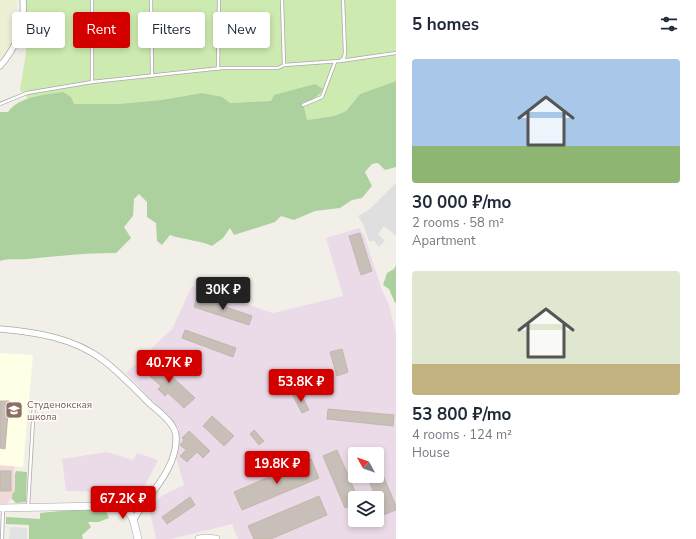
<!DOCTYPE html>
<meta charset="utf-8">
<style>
:root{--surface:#fff;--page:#f6f6f7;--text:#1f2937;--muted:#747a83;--accent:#d40000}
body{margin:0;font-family:"Nunito Sans",sans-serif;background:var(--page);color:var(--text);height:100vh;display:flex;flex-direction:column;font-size:15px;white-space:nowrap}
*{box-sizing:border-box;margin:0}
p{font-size:13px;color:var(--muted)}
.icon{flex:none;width:22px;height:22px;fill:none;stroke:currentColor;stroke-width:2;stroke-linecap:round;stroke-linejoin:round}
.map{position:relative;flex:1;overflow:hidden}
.side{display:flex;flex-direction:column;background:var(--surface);width:300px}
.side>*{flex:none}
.top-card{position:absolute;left:12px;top:12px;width:324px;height:36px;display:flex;gap:8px}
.needle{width:26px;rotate:310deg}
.fabs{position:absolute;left:348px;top:447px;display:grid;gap:8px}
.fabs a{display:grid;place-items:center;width:36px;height:36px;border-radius:4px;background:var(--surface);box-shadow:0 2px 6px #0003;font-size:20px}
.price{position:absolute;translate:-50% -34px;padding:0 9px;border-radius:4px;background:var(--accent);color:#fff;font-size:13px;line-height:26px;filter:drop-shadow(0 1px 2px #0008)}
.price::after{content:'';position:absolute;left:50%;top:24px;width:12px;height:9px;margin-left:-6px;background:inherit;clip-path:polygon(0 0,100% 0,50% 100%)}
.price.on{background:#222;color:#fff}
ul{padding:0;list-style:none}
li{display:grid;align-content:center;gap:8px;height:212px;padding:0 16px}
li span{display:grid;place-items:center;height:124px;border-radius:4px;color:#555}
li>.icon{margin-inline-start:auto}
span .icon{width:72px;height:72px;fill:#fffc;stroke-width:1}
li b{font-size:17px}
h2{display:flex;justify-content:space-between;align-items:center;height:48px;padding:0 16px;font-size:17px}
.pill{padding:0 14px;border-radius:4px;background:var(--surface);box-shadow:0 2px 6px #0003;font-size:14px;line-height:36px}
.pill.on{background:var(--accent);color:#fff}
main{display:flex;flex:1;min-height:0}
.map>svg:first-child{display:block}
.residential{fill:#e0dfdf}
.commercial{fill:#f2dad9}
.industrial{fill:#ebdbe8;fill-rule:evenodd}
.education{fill:#ffffe5}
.farmland{fill:#eef0d5}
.grass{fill:#cdebb0}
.forest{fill:#add19e}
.parking{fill:#e2e2e2}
.building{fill:#c7bfb8;stroke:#c4b6ab}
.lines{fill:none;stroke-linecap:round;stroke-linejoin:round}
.service-casing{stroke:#a9a9a9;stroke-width:4}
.minor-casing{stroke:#a9a9a9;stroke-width:7}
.tertiary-casing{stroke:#a9a9a9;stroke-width:8}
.service{stroke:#fff;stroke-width:2.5}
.minor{stroke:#fff;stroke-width:5.5}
.tertiary{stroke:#fff;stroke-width:7}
.labels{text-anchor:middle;stroke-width:3;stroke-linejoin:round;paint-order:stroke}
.education-label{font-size:10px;fill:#785e54;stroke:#fff;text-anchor:start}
</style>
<main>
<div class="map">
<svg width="396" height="539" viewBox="0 0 396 539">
<rect width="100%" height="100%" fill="#f2efe9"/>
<path class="residential" d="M396,183V236L384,226L378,234L385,241L379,247L374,241H369L363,224L358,216L370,209Z"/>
<path class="commercial" d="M0,465L14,466L15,491L12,494V499L6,504H0Z"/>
<g class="industrial">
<path d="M359,228L364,235L382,290L389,305L396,333V539H238L232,524L171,539H156L149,508L163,495L184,485L176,457L179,429L126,373L172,329L192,286L273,313L343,296L326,238ZM355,454H377V476H355ZM355,498H377V520H355Z"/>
<path d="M107,452L133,460L137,453L158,460L141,493L66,491L62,459Z"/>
</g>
<path class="education" d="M0,353L33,355L23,467L0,465Z"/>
<path class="farmland" d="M0,0H17V34L12,48L0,62Z"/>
<path class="grass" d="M25,0H396V81L360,94L346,111L334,116L307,120L304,107C311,100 318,97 322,89L315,84L271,101L230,103L202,93L161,100L118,104H73L63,92L28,99L20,90L26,53Z"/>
<g class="forest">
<path d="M396,81V167L385,170L378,163L372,164L365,172L372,186L362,198L352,200L340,208L315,211L294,220L281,216L275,222L234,235L230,228L223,238L212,246C199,240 184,240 170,235L162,245L157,241L156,223L147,217V202L139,194L134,199L133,216L124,227L131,238L116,253C86,253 58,256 28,259C18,260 10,258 0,261V112H8C19,96 45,95 63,92L71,97L74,104H118L161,100L202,93L222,97L230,103L271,101L274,95L315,84L323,89C318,97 311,100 304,107L307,120L334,116L346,111L360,94Z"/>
<path d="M396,265V302L395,303L389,289L383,285L387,273L394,269Z"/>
<path d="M16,471L27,472L26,502L16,503L12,499V494L15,491V474Z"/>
<path d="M71,510H99L106,511L109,518L99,522H88L91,527L82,535L83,539H29V525L6,524V517L40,519V513Z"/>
</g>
<path class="parking" d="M10,527L27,528V539H9Z"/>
<g class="building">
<path d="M360,233L372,271L361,275L349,236Z"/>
<path d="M197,297L252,316L249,325L194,307Z"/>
<path d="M185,330L236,348L233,357L182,338Z"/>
<path d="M342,349L348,372L337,376L330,352Z"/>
<path d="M153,359L195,398L184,408L168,393L165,396L158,389L161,386L143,370Z"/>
<path d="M300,393L309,410L302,413L293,396Z"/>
<path d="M0,401H9L5,449L0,448Z"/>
<path d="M328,409L394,415L393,426L327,419Z"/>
<path d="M212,416L234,436L224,446L203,426Z"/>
<path d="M254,430L264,441L259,445L250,434Z"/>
<path d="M189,431L210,451L203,458L197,452L187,462L180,456L186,450L180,445L184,440L182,438Z"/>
<path d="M337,450L358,498H355V504L345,508L323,456Z"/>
<path d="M311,459L319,478L242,510L234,492Z"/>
<path d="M377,461L396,506V510L383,515L367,476H377Z"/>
<rect x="0" y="471" width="11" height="20"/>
<path d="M319,496L327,515L271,539H254L248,526Z"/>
<path d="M190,497L195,505L167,524L162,517Z"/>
</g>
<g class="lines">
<g class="service-casing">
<g id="service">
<path d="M151,0L152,75"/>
<path d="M282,0L284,65"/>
<path d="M340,61L344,58L345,52L343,0"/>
<path d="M218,69L219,0"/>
<path d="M92,82V0"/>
<path d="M0,104L27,93L92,82L222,68H278L284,65L340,61L396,53"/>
<path d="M303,105L322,97L335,62"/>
<path d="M28,507L34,403"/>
<path d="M2,539L3,510"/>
</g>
</g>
<g class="minor-casing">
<g id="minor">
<path d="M0,66C17,47 25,26 23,0"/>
<path d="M0,329C36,332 74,338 103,360C120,373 135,389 150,404C159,412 175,423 176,436C178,468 149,494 134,519"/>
</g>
</g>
<g class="tertiary-casing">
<g id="tertiary">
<path d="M0,508L102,506C134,509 131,511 138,539"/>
<path d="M199,539L205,538L216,539"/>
</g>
</g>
<use href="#service" class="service"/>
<use href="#minor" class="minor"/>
<use href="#tertiary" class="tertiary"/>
</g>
<defs>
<g id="school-square" transform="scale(0.9)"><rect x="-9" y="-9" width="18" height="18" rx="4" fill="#8d6e63" stroke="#fff"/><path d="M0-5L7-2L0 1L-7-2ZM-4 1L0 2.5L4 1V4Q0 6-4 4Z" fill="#fff"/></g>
</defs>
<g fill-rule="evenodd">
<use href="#school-square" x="14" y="410"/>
</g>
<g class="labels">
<g class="education-label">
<text x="27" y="408">Студенокская<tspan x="27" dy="12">школа</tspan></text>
</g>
</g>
</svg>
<div class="fabs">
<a><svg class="needle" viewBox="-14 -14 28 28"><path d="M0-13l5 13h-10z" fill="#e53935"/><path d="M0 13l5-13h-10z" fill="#747a83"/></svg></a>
<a><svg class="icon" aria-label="layers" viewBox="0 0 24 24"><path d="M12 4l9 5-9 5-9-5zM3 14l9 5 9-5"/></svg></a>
</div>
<b class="price on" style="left:223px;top:311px">30K ₽</b>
<b class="price" style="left:169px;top:384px">40.7K ₽</b>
<b class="price" style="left:301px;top:403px">53.8K ₽</b>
<b class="price" style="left:277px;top:485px">19.8K ₽</b>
<b class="price" style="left:123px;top:520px">67.2K ₽</b>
<div class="top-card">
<a class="pill">Buy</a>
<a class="pill on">Rent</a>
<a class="pill">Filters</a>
<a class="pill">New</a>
</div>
</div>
<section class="side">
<h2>5 homes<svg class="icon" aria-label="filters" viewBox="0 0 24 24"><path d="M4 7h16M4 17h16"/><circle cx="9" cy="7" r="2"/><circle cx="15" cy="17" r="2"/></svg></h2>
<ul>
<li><span style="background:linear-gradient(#a9c7e8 70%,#8fb573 0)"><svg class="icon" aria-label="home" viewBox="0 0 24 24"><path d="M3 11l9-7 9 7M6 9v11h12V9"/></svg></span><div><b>30 000 ₽/mo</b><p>2 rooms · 58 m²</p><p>Apartment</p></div></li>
<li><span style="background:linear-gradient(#dfe7d0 75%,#c2b280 0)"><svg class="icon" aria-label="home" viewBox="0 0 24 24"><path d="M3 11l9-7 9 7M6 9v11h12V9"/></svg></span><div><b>53 800 ₽/mo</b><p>4 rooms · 124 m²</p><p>House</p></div></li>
</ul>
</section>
</main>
